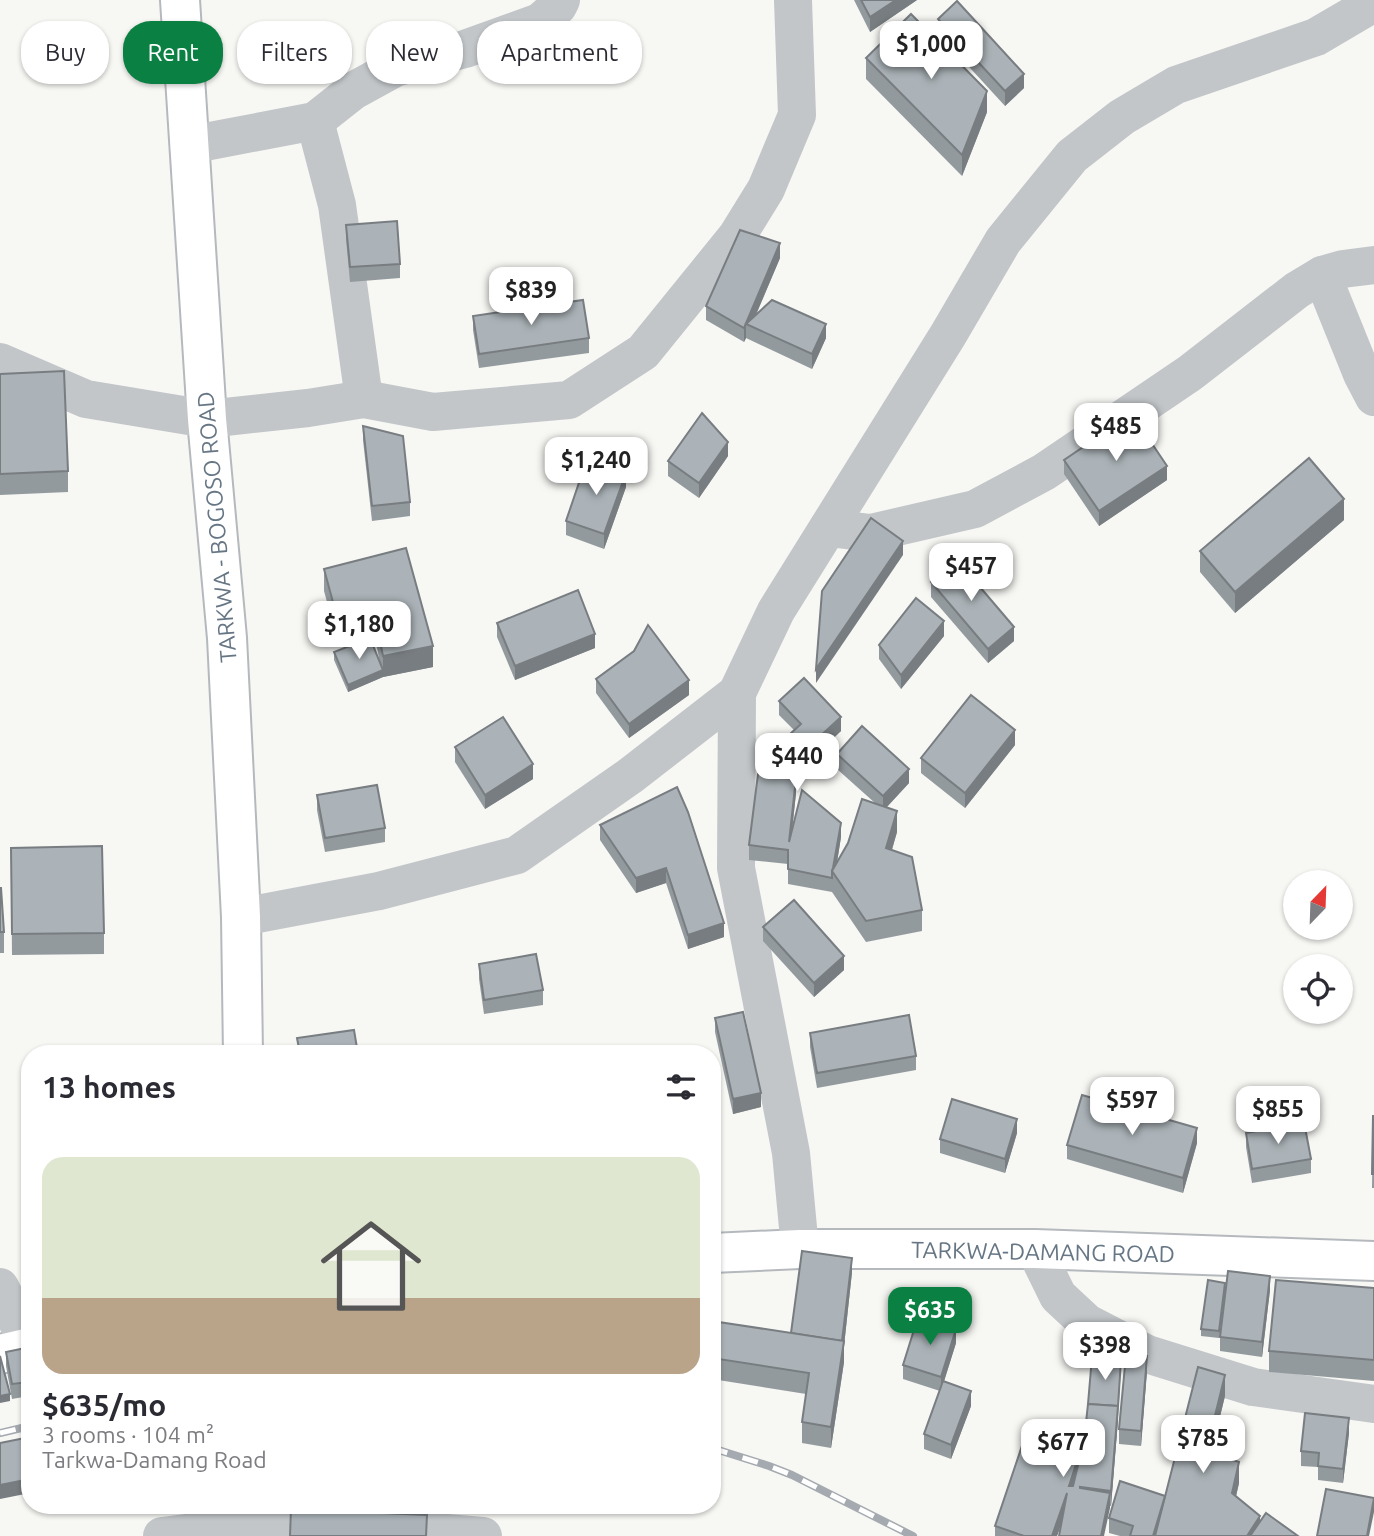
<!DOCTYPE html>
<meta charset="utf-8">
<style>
:root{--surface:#fff;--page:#f7f7f7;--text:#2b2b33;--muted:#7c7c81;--accent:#0b8043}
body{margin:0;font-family:Ubuntu,sans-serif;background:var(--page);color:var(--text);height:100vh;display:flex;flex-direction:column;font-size:26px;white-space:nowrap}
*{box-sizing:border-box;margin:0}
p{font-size:23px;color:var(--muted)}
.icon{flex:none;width:38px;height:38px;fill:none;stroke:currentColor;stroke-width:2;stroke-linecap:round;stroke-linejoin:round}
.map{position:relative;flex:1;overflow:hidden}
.panel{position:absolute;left:21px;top:1045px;width:700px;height:469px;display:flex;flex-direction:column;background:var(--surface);border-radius:28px;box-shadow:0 2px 5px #0004}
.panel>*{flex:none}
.guide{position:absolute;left:21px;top:21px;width:700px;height:63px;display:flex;gap:14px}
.needle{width:46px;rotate:23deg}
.buttons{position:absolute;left:1283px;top:870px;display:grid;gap:14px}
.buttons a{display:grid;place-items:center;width:70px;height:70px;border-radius:50%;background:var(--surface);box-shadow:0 2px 5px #0004;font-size:35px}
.price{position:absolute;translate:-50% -60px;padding:0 16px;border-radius:14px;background:#fff;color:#222;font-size:23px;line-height:46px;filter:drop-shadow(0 2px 4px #0008)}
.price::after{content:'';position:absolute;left:50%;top:42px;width:21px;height:16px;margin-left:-10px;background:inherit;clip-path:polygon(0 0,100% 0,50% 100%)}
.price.current{background:var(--accent);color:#fff}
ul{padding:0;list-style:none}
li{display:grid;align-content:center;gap:14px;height:371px;padding:0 21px}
li span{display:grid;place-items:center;height:217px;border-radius:21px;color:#555}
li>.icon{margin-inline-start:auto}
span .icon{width:126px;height:126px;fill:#fffc;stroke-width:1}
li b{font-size:30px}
h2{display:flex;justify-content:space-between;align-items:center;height:84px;padding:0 21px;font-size:30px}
.chip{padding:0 24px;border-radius:28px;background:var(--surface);box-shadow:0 2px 5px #0004;font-size:24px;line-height:63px}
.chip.current{background:var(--accent);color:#fff}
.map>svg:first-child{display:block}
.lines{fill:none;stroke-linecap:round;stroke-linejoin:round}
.major-casing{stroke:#b5b9bd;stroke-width:42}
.minor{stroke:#c2c6c9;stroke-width:38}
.major{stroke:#fff;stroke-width:38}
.rail-casing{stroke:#a5aab0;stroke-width:8}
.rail{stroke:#fff;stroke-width:5;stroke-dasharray:16;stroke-linecap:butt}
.wall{fill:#939a9e}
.shaded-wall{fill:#787d81}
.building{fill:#abb3b8;stroke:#787d81;stroke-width:2;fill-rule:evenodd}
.labels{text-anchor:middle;stroke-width:7;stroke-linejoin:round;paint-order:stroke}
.street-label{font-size:23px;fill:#667684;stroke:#fff}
</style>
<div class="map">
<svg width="1374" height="1536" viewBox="0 0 1374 1536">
<rect width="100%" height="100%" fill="#f7f7f4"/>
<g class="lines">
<g class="major-casing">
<g id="major">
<path d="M180,0L207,419L227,638L241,917L243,1054"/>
<path d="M712,1253L800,1249H1035L1374,1261"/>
<path d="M0,1354L30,1347"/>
</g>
</g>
<g class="minor">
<path d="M315,121L337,205L364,399"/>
<path d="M189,145L315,121L353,91L395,68L465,49L540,22L558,6L561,0"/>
<path d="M1322,275L1362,374L1374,397"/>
<path d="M0,362L86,399L207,419L308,408L364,399L433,412L569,400L643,352L737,236L766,189L797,115L793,0"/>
<path d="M828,528L871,533L975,509L1044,472L1190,373L1297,290L1322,275L1343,269L1374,265"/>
<path d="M737,693L736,868L791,1153L800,1249"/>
<path d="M241,917L379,891L517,855L630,776L737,693L776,611L948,335L1003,241L1072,156L1122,117L1176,85L1316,37L1374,3"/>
<path d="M1035,1249L1058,1296L1087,1323L1147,1354L1253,1387L1374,1404"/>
<path d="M0,1287L30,1347"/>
<path d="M162,1536L288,1520L483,1536"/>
</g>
<use href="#major" class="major"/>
<g class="rail-casing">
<g id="rail">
<path d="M0,1433L30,1426"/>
<path d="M712,1448L769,1466L792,1475L913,1536"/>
</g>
</g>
<use href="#rail" class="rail"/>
</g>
<g class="wall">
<path d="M854,0H917L870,32Z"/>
<path d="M938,19L1024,88L1005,106L938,33Z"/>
<path d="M866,58L987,112L962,176L866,79Z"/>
<path d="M346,225L400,264V278L350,282L346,239Z"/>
<path d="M780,258L756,315L826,338L812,369L746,338L744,342L706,320V306Z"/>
<path d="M473,316L589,338V353L479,368L473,330Z"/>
<path d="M0,374L68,471V492L0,495Z"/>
<path d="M363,426L410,502V516L372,521L363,440Z"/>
<path d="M728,456L699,498L668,476V461Z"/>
<path d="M1064,460L1167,480L1099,526L1064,474Z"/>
<path d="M626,487L604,549L566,535V521Z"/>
<path d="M1344,520L1235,613L1200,572V551Z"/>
<path d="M406,548L433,667L383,677L348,692L334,660V652L380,663L373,628L337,638L324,591V569Z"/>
<path d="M931,582L1014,641L988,663L931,597Z"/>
<path d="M497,623L595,648L515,680L497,637Z"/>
<path d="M944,636L901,689L879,659V645Z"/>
<path d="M596,679L689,695L629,738L596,693Z"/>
<path d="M779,701L841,731L792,777L796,793L792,832L841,837L837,862L875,803L837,769V754L909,783L887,807L897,832L892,850L922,910V931L866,942L832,892L788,884V864L749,860V845L768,773L766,771V756L794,730L779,715Z"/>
<path d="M1015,745L965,808L921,773V758Z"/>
<path d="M455,747L533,779L485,809L455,762Z"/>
<path d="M677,787L724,937L688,949L666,883L636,893L600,840V825Z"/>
<path d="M317,795L385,828V842L325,852L317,810Z"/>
<path d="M11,848L104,933V954L12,955Z"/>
<path d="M0,888L4,932V953H0Z"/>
<path d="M763,927L844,970L814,997L763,941Z"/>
<path d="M479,964L543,990V1005L484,1014L479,979Z"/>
<path d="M715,1018L761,1107L733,1114L715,1032Z"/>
<path d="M810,1033L916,1056V1070L817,1088L810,1047Z"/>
<path d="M1373,1116H1374V1188H1372Z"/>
<path d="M1017,1133L1005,1173L940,1153V1139Z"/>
<path d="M1246,1133L1311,1159V1173L1252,1183L1246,1147Z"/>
<path d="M1197,1143L1183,1193L1067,1159V1145Z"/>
<path d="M852,1272L844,1346V1362L831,1448L802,1443V1422L806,1394L712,1379V1321L791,1333Z"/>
<path d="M1374,1288V1381L1269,1372V1351Z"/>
<path d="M1225,1290L1219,1338L1201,1336V1329Z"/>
<path d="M1270,1290L1262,1357L1220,1351V1337Z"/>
<path d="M956,1343L944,1381L971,1406L951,1459L924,1449V1434L940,1391L903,1379V1365Z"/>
<path d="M30,1347V1403L29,1396L12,1399L6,1366V1352Z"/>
<path d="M1121,1367L1118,1420L1111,1506H1110V1508L1061,1525L1057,1536H995V1526L1084,1441Z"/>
<path d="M1147,1371L1141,1446L1119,1444V1429Z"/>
<path d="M1225,1396L1211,1454L1239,1483L1236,1496L1260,1522L1298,1536H1120L1109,1533V1518L1165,1496Z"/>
<path d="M1349,1433L1343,1483L1318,1480V1467L1301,1466V1451Z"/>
</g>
<g class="shaded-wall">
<path d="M896,0H917L870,32V17Z"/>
<path d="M1024,74V88L1005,106V91Z"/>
<path d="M987,91V112L962,176V155Z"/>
<path d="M780,243V258L751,326L746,324V338L744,342V328Z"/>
<path d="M826,324V338L812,369V354Z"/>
<path d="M728,442V456L699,498V483Z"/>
<path d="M1167,466V480L1099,526V511Z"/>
<path d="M626,473V487L604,549V534Z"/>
<path d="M1344,499V520L1235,613V592Z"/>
<path d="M903,541V555L816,683V669Z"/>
<path d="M373,607V628L337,638V617Z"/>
<path d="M944,621V636L901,689V675Z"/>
<path d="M1014,627V641L988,663V649Z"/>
<path d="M595,634V648L515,680V666Z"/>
<path d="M433,646V667L383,677L348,692V685L383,670V656Z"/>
<path d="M689,680V695L629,738V724Z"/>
<path d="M841,717V731L781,787V772Z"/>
<path d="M1015,730V745L965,808V793Z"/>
<path d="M533,764V779L485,809V795Z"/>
<path d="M909,769V783L883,811V796Z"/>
<path d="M796,778V793L789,857V842Z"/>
<path d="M897,811V832L886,869V848Z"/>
<path d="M841,823V837L835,875L833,872Z"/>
<path d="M666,868V883L636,893V878Z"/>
<path d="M724,923V937L688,949V935Z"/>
<path d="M844,956V970L814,997V983Z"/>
<path d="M761,1093V1107L733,1114V1099Z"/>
<path d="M1017,1119V1133L1005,1173V1159Z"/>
<path d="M1197,1128V1143L1183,1193V1178Z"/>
<path d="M852,1258V1272L844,1346V1362L831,1448V1427Z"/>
<path d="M1270,1276V1290L1262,1357V1342Z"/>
<path d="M1225,1283V1290L1219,1338V1331Z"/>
<path d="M956,1329V1343L941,1391V1377Z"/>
<path d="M1147,1356V1371L1141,1446V1431Z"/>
<path d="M1225,1375V1396L1206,1473V1452Z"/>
<path d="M971,1391V1406L951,1459V1445Z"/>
<path d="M10,1394V1401L0,1403V1396Z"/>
<path d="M1118,1406V1420L1111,1506V1491Z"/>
<path d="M1349,1418V1433L1343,1483V1469Z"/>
<path d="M1081,1449V1463L1069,1500V1486Z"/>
<path d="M1239,1462V1483L1232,1514V1493Z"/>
<path d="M30,1479V1493L0,1499V1485Z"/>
<path d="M1067,1493V1507L1057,1536H1052Z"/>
<path d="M1110,1493V1508L1104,1536H1101Z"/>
<path d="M1165,1496L1157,1536H1153Z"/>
<path d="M1374,1498V1512L1369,1536H1367Z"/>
<path d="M1260,1516V1536H1247Z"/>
</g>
<g class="building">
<path d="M861,0H896L870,17Z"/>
<path d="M957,1L1024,74L1005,91L938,19Z"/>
<path d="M911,14L987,91L962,155L866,58Z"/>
<path d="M397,221L400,264L350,267L346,225Z"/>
<path d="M740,230L780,243L744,328L706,306Z"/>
<path d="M583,300L589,338L479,354L473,316Z"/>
<path d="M772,300L826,324L812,354L746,324Z"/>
<path d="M64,371L68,471L0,474V374Z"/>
<path d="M702,413L728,442L699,483L668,461Z"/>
<path d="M1132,414L1167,466L1099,511L1064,460Z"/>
<path d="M363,426L403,436L410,502L372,506Z"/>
<path d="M1309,458L1344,499L1235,592L1200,551Z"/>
<path d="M587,459L626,473L604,534L566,521Z"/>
<path d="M871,518L903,541L816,669L822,591Z"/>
<path d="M406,548L433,646L383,656L373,607L337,617L324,569Z"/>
<path d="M951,553L1014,627L988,649L931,582Z"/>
<path d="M578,590L595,634L515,666L497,623Z"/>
<path d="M916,598L944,621L901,675L879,645Z"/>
<path d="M648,625L689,680L629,724L596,679L634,651Z"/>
<path d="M370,638L383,670L348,685L334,652Z"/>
<path d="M804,678L841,717L781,772L796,778L789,842L802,790L841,823L833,868L832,871V878L788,869V850L749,845L758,774L781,772L766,756L801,724L779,701Z"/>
<path d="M971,695L1015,730L965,793L921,758Z"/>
<path d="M503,717L533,764L485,795L455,747Z"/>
<path d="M862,726L909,769L883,796L837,754Z"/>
<path d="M377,785L385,828L325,838L317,795Z"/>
<path d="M677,787L688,812L724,923L688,935L666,868L636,878L600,825Z"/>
<path d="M862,799L897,811L886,848L912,857L922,910L866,921L832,871L848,843Z"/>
<path d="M102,846L104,933L12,934L11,848Z"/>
<path d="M0,888H1L4,932H0Z"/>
<path d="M794,900L844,956L814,983L763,927Z"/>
<path d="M536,954L543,990L484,1000L479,964Z"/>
<path d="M743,1012L761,1093L733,1099L715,1018Z"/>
<path d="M909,1015L916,1056L817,1073L810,1033Z"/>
<path d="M354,1030L358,1054H300L297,1038Z"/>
<path d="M1082,1095L1197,1128L1183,1178L1067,1145Z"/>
<path d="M952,1099L1017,1119L1005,1159L940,1139Z"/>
<path d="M1373,1116H1374V1174H1372Z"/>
<path d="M1304,1122L1311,1159L1252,1169L1246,1133Z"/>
<path d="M802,1251L852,1258L842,1341L791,1333Z"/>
<path d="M1228,1271L1270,1276L1262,1342L1220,1337Z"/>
<path d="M1208,1280L1225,1283L1219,1331L1201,1329Z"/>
<path d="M1276,1280L1374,1288V1360L1269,1351Z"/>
<path d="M918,1317L956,1329L941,1377L903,1365Z"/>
<path d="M712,1321L844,1341L831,1427L802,1422L809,1373L712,1358Z"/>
<path d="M30,1347V1388L29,1382L12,1384L6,1352Z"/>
<path d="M1126,1355L1147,1356L1141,1431L1119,1429Z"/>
<path d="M0,1356L10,1394L0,1396Z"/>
<path d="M1092,1357L1121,1360L1118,1406L1088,1404Z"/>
<path d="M1198,1367L1225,1375L1206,1452L1239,1462L1232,1493L1260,1516L1247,1536H1155Z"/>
<path d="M943,1381L971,1391L951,1445L924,1434Z"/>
<path d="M1088,1404L1118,1406L1111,1491L1080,1487V1488L1110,1493L1101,1536H1059L1067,1493L1052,1536H1024L995,1526L1030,1422L1084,1441ZM1081,1449H1082L1073,1486H1069Z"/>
<path d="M1305,1413L1349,1418L1343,1469L1318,1466L1319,1453L1301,1451Z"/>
<path d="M30,1437V1479L0,1485V1443Z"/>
<path d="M1120,1481L1165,1496L1153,1536H1130L1133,1526L1109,1518Z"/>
<path d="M1326,1489L1374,1498L1367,1536H1317Z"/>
<path d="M291,1509L427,1515L426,1536H290Z"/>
<path d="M1266,1513L1298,1536H1250Z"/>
</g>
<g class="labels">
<g class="street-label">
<text transform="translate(217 527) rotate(-95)" y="8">TARKWA - BOGOSO ROAD</text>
<text transform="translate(1043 1252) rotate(1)" y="8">TARKWA-DAMANG ROAD</text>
</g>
</g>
</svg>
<div class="buttons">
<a><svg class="needle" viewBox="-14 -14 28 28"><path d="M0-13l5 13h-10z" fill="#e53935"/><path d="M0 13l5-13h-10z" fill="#7c7c81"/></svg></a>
<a><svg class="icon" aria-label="locate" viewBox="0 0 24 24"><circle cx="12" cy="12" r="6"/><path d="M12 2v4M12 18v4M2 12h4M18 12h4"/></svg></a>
</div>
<b class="price" style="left:931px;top:81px">$1,000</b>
<b class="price" style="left:531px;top:327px">$839</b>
<b class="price" style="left:1116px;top:463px">$485</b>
<b class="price" style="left:596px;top:497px">$1,240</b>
<b class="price" style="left:971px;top:603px">$457</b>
<b class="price" style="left:359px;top:661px">$1,180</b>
<b class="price" style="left:797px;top:793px">$440</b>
<b class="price" style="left:1132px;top:1137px">$597</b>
<b class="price" style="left:1278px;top:1146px">$855</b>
<b class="price current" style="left:930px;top:1347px">$635</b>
<b class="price" style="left:1105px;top:1382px">$398</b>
<b class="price" style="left:1203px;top:1475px">$785</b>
<b class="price" style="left:1063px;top:1479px">$677</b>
<div class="guide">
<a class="chip">Buy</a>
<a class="chip current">Rent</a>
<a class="chip">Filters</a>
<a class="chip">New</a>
<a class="chip">Apartment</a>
</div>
<section class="panel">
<h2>13 homes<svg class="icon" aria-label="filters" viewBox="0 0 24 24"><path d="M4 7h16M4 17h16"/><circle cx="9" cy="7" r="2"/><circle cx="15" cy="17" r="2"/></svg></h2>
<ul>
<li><span style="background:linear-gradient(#dfe7d0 65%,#b9a48a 0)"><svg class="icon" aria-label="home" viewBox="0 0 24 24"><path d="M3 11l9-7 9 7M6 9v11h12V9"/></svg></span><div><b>$635/mo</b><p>3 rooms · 104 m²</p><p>Tarkwa-Damang Road</p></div></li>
</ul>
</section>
</div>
